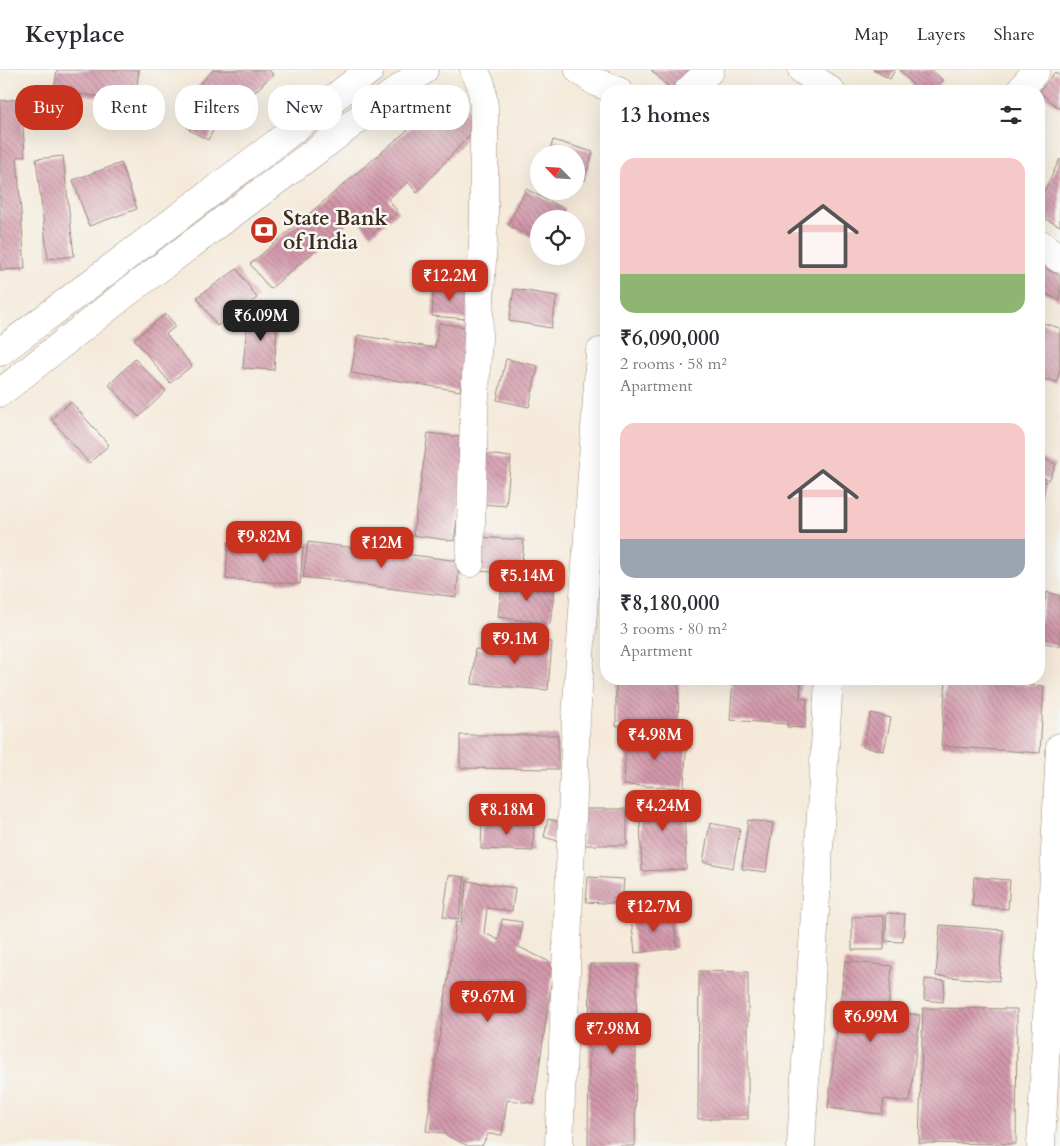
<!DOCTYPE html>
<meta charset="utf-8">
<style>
:root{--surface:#fff;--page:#f7f7f7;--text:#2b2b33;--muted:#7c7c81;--line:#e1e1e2;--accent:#c8321e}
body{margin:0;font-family:Cardo,serif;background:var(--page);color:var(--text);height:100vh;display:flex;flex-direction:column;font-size:19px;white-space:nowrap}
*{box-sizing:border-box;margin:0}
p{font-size:16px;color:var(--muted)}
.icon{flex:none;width:28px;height:28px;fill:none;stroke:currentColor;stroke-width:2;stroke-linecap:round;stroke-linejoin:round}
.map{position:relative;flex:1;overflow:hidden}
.drawer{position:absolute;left:600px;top:15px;width:445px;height:600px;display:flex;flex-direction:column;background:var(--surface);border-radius:20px;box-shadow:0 5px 20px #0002}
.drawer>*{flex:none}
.guide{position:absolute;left:15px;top:15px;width:475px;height:45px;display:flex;gap:10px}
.needle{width:32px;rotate:295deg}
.fabs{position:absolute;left:530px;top:75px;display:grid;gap:10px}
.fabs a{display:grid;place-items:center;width:55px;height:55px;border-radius:50%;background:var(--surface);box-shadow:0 5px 20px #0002;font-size:25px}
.price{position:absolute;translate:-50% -42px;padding:0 11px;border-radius:10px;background:var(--accent);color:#fff;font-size:16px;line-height:32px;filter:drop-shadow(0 1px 2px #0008)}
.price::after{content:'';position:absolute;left:50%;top:30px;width:15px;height:11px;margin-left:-8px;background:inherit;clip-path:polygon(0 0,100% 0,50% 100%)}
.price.active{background:#222;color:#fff}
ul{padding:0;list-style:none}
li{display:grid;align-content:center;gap:10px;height:265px;padding:0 20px}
li span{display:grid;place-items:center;height:155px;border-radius:15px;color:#555}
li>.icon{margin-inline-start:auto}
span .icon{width:90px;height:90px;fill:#fffc;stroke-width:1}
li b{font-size:21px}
h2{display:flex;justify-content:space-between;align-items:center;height:60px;padding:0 20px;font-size:21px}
.pill{padding:0 18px;border-radius:20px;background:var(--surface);box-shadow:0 5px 20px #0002;font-size:18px;line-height:45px}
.pill.active{background:var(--accent);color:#fff}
header{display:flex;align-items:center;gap:30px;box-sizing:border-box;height:70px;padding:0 25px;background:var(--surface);border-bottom:1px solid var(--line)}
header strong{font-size:24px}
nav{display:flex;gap:28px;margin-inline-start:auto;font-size:18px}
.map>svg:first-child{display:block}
.building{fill:url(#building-back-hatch)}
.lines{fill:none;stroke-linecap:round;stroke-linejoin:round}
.minor-casing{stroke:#988a7c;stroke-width:29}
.minor{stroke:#fff;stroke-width:28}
.labels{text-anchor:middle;stroke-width:5;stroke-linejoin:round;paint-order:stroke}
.poi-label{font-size:21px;font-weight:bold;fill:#3b2a1e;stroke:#f6f6f2;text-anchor:start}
</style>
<header>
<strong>Keyplace</strong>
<nav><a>Map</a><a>Layers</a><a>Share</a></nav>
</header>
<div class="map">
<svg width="1060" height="1076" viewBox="0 0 1060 1076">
<defs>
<pattern id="building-back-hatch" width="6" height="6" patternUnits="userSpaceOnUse" patternTransform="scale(1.25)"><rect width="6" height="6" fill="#d398ab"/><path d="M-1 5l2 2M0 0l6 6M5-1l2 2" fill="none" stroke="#ac7c8b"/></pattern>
</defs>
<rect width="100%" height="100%" fill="#f6f6f2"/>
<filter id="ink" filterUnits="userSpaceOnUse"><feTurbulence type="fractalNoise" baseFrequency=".02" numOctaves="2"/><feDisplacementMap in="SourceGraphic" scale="10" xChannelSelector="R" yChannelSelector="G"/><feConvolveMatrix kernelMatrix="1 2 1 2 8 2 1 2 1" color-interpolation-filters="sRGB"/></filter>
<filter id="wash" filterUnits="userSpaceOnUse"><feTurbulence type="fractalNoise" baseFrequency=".0096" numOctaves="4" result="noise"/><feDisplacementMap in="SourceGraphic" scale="20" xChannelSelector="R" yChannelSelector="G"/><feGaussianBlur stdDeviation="1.12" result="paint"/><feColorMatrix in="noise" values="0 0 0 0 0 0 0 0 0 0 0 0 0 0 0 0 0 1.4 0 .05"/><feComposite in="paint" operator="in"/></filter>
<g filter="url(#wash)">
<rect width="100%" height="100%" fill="#f5eada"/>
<g id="blocks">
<g class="building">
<path d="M57,0H139L135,31L54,21Z"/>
<path d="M213,0H269L273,4L229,48L197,17Z"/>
<path d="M651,0H701L681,21H673Z"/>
<path d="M873,0H895L890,9Z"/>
<path d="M900,0H933L943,11L932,21H918Z"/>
<path d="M1055,2L1060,6V39L1039,22Z"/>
<path d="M456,19L475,59L417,123L408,112L388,129L398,142L371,165L355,147L270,219L250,194Z"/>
<path d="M21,29L25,86L17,87L25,199L0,200V31Z"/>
<path d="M200,38L219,49L208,70L189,60Z"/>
<path d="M553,70L593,82L584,111L576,108V84H549Z"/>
<path d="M63,86L74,186L48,189L36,89Z"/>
<path d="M1060,89V156L1039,146V131Z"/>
<path d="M121,93L137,139L89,156L73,110Z"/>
<path d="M526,119L565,139L560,149H539V171L508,155Z"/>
<path d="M1039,195L1060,206V231L1039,220Z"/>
<path d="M237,199L257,228L217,256L197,227Z"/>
<path d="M606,200V219L601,218Z"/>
<path d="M434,216L469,219L467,249L432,246Z"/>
<path d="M514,219L557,226L551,258L509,251Z"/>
<path d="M248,243L278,247L274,300L243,298Z"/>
<path d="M166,244L176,256L166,264L192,296L170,313L134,269Z"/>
<path d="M1039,252L1060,258V300L1057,312L1039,308Z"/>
<path d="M439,253L471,258L460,321L351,303L358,265L435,278Z"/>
<path d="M135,289L166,321L139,347L109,315Z"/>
<path d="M506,289L538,296L529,337L497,330Z"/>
<path d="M71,332L109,375L89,393L51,349Z"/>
<path d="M428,363L469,368L454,471L413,465Z"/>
<path d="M487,384L511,387L506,436L482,434Z"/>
<path d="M1039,386L1056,394L1049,410L1039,406Z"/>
<path d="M1039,410L1046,411L1040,447H1039Z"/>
<path d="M479,467L524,470L521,504L477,501Z"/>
<path d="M228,472L303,477L300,514L226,509Z"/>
<path d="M308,472L460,491L456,527L303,507Z"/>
<path d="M503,509L555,516L550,554L498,547Z"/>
<path d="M1047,522L1060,526V577L1039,571V554Z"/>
<path d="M502,568L552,572L548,620L472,614L475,579L501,582Z"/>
<path d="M733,609L801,611L800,628L807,629L805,658L787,657V654L730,650Z"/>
<path d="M946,610L1044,616L1040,683L941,676Z"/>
<path d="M616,611H679L678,656H616Z"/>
<path d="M871,643L891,648L884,681L863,677Z"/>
<path d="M626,664L687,667L684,718L624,715Z"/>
<path d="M460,665H558V699L460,698Z"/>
<path d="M684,723L686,799L642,801L639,725Z"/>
<rect x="583" y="739" width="44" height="36"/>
<path d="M548,749L563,753L558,771L544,767Z"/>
<path d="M748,750L773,753L766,802L742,799Z"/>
<path d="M482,752L534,754L533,781L481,779Z"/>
<path d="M710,753L740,759L733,798L703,792Z"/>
<path d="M449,805L465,807L459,849L443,847Z"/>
<path d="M588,807L624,809L622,834L586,832Z"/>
<path d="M974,807L1010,810L1008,839L972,836Z"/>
<path d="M467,811L515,818L512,841L487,838L484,863L499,870L502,849L522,852L519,877L554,894L534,1033L507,1030L502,1065L488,1064L482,1076H468L442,1063L426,1061L456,852L461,853Z"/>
<path d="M887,843L905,844L903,872L885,871Z"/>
<path d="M673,844L677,878L635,883L631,848Z"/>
<path d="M884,846V880H852V847Z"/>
<path d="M940,855L1003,860L999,911L936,906Z"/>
<path d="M845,891L892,896L888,942L920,945L910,1032L884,1029L882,1044L828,1038Z"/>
<path d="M590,894H637L635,1076H588Z"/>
<path d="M699,901L748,902V1049H698Z"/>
<path d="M925,909L945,911L943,932L924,930Z"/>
<path d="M923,938L1017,939L1016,1074L919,1073Z"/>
</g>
</g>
</g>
<g filter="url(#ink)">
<use href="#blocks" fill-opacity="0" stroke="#988a7c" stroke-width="1"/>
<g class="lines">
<g class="minor-casing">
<g id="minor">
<path d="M579,0L596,12L618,21"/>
<path d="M802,0L831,21"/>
<path d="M688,21L710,0"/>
<path d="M1020,21L1036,0"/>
<path d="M1039,173L1060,189"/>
<path d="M0,282L270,78L370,0"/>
<path d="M0,323L129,221L424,0"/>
<path d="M470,493L474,344L484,152V37L481,14L474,0"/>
<path d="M559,1076L576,649L600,282"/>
<path d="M801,1076L829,609"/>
<path d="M1041,1076L1060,677"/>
</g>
</g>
<use href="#minor" class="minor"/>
</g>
</g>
<defs>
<g id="bank-disc" transform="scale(1.4375)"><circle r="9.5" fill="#c8321e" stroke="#f6f6f2"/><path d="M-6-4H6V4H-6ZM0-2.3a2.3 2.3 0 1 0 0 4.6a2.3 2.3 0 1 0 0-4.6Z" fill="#fff"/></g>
</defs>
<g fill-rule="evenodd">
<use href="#bank-disc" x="264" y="160"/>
</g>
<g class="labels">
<g class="poi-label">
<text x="283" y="155">State Bank<tspan x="283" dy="24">of India</tspan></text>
</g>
</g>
</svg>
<div class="fabs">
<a><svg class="needle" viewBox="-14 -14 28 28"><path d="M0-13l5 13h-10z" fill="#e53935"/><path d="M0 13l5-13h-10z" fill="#7c7c81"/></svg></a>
<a><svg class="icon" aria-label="locate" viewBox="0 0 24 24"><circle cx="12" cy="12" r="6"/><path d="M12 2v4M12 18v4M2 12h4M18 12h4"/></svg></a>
</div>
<b class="price" style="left:450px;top:232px">₹12.2M</b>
<b class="price active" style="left:261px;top:272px">₹6.09M</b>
<b class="price" style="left:264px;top:493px">₹9.82M</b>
<b class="price" style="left:382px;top:499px">₹12M</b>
<b class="price" style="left:527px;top:532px">₹5.14M</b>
<b class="price" style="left:515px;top:595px">₹9.1M</b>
<b class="price" style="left:655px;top:691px">₹4.98M</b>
<b class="price" style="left:663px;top:762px">₹4.24M</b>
<b class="price" style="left:507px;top:766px">₹8.18M</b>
<b class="price" style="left:654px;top:863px">₹12.7M</b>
<b class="price" style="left:488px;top:953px">₹9.67M</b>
<b class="price" style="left:871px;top:973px">₹6.99M</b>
<b class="price" style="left:613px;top:985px">₹7.98M</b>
<div class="guide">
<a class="pill active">Buy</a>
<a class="pill">Rent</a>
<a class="pill">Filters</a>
<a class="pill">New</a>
<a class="pill">Apartment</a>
</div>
<section class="drawer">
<h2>13 homes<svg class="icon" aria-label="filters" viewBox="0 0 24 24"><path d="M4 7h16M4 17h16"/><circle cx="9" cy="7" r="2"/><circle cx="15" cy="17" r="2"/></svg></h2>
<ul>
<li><span style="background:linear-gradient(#f6c9c9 75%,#8fb573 0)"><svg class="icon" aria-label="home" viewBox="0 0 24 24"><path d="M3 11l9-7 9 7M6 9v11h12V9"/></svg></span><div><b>₹6,090,000</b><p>2 rooms · 58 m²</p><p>Apartment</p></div></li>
<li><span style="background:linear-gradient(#f6c9c9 75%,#9aa5b1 0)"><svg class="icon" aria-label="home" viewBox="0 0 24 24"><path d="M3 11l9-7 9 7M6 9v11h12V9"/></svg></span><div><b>₹8,180,000</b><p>3 rooms · 80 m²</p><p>Apartment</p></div></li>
</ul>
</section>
</div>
